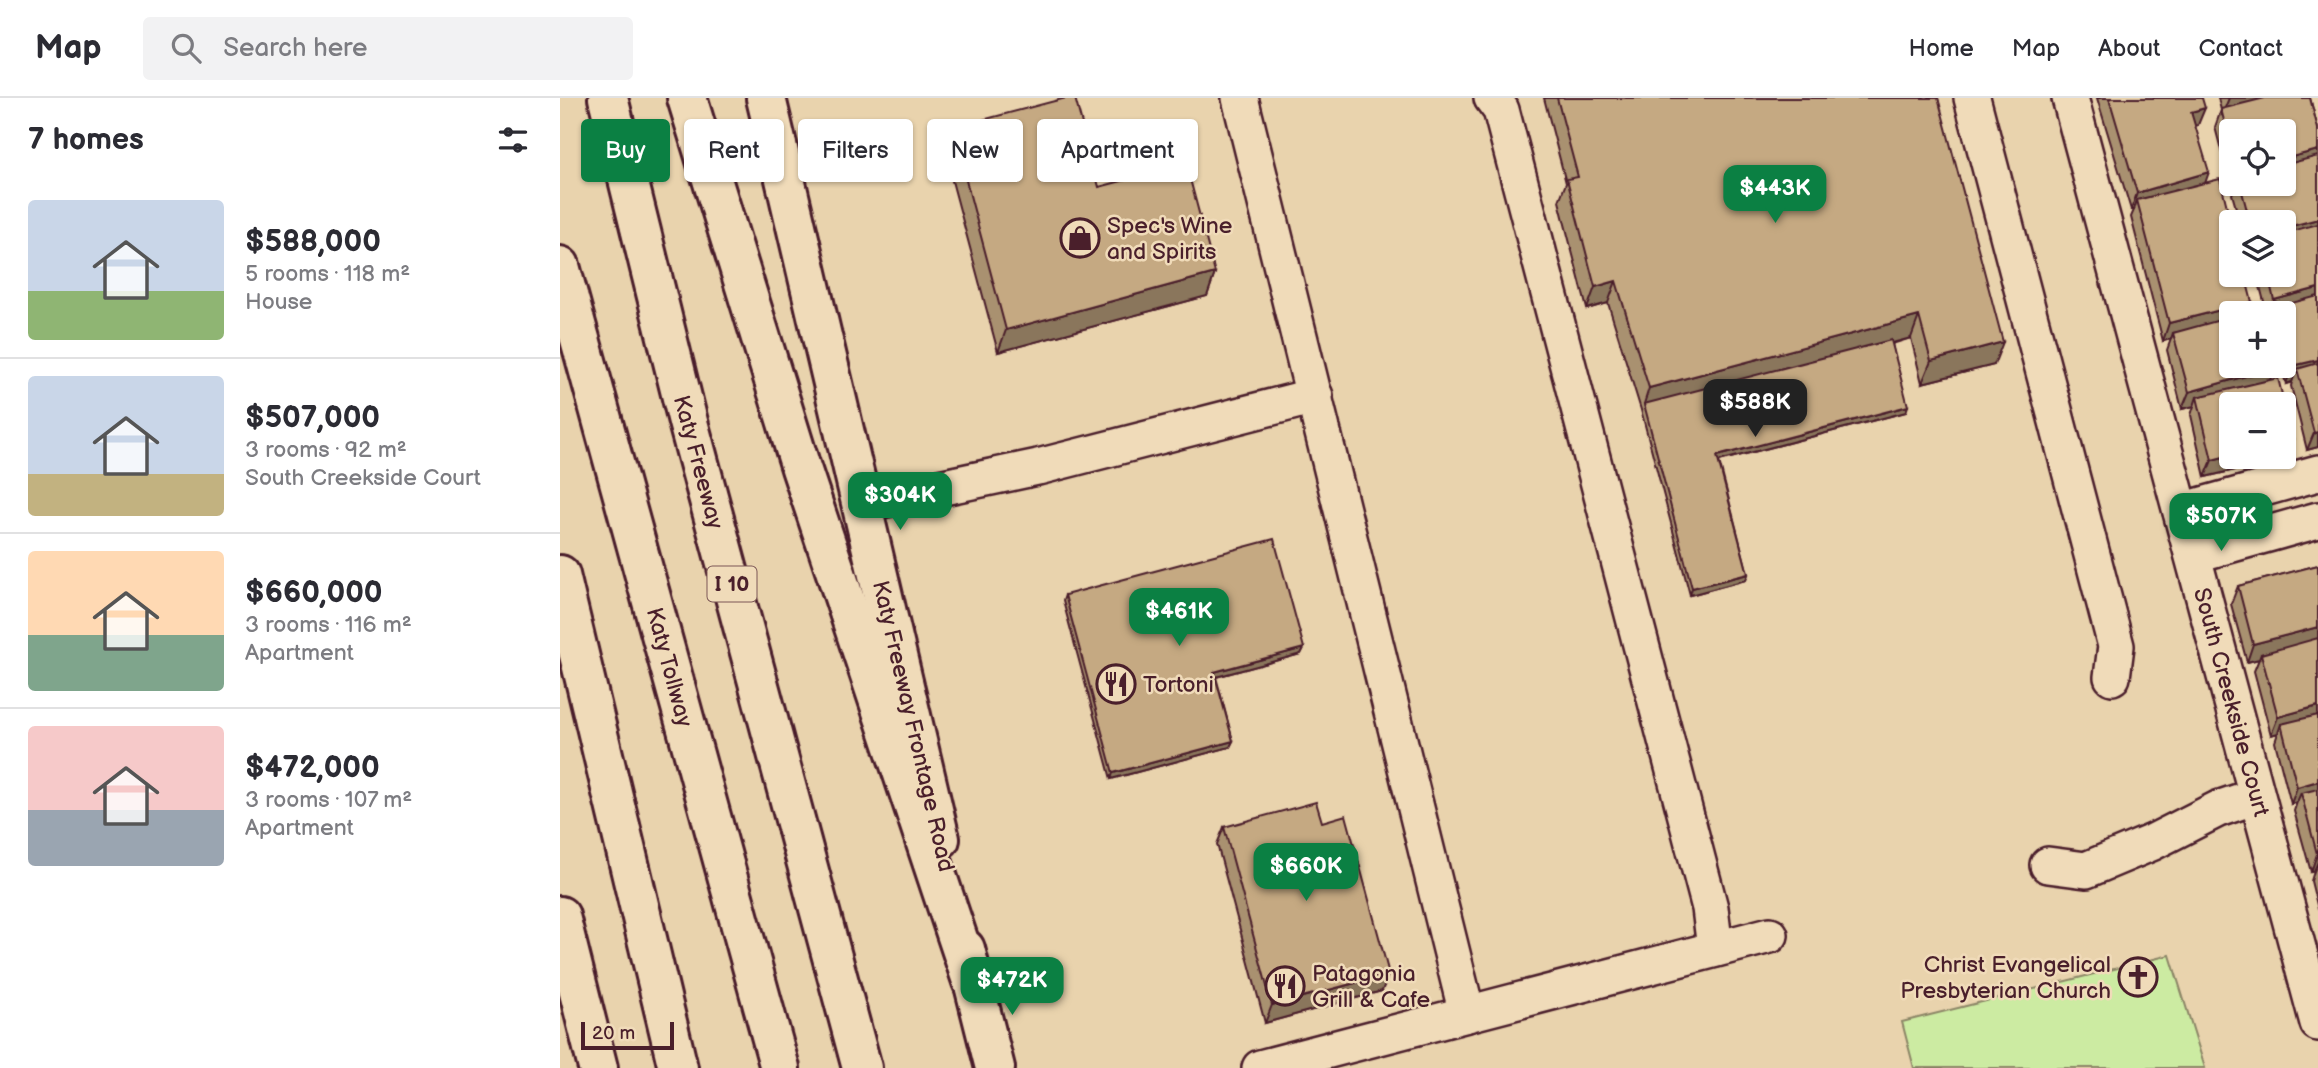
<!DOCTYPE html>
<meta charset="utf-8">
<style>
:root{--surface:#fff;--page:#f2f2f3;--text:#2b2b33;--muted:#7c7c81;--line:#e1e1e2;--accent:#0b8043}
body{margin:0;font-family:"Balsamiq Sans",sans-serif;background:var(--page);color:var(--text);height:100vh;display:flex;flex-direction:column;font-size:26px;white-space:nowrap}
*{box-sizing:border-box;margin:0}
p{font-size:23px;color:var(--muted)}
.icon{flex:none;width:38px;height:38px;fill:none;stroke:currentColor;stroke-width:2;stroke-linecap:round;stroke-linejoin:round}
.map{position:relative;flex:1;overflow:hidden}
.side{display:flex;flex-direction:column;background:var(--surface);width:560px}
.side>*{flex:none}
.guide{position:absolute;left:21px;top:21px;width:665px;height:63px;display:flex;gap:14px}
.tools{position:absolute;left:1659px;top:21px;display:grid;gap:14px}
.tools a{display:grid;place-items:center;width:77px;height:77px;border-radius:7px;background:var(--surface);box-shadow:0 2px 5px #0004;font-size:35px}
.scale{position:absolute;left:21px;bottom:18px;width:93px;box-sizing:border-box;padding-left:7px;border:4px solid #4a1f2b;border-top:0;font-size:19px;line-height:24px;white-space:nowrap;color:#4a1f2b;-webkit-text-stroke:5px #f0dbb9;paint-order:stroke}
.price{position:absolute;translate:-50% -60px;padding:0 16px;border-radius:14px;background:var(--accent);color:#fff;font-size:23px;line-height:46px;filter:drop-shadow(0 2px 4px #0008)}
.price::after{content:'';position:absolute;left:50%;top:42px;width:21px;height:16px;margin-left:-10px;background:inherit;clip-path:polygon(0 0,100% 0,50% 100%)}
.price.selected{background:#222;color:#fff}
ul{padding:0;list-style:none}
li{display:flex;align-items:center;gap:21px;height:175px;padding:0 28px}
li+li{border-top:2px solid var(--line)}
li span{display:grid;place-items:center;flex:none;width:196px;height:140px;border-radius:7px;color:#555}
li>.icon{margin-inline-start:auto}
span .icon{width:84px;height:84px;fill:#fffc;stroke-width:1}
li b{font-size:30px}
h2{display:flex;justify-content:space-between;align-items:center;height:84px;padding:0 28px;font-size:30px}
.pill{padding:0 24px;border-radius:7px;background:var(--surface);box-shadow:0 2px 5px #0004;font-size:24px;line-height:63px}
.pill.selected{background:var(--accent);color:#fff}
header{display:flex;align-items:center;gap:42px;box-sizing:border-box;height:98px;padding:0 35px;background:var(--surface);border-bottom:2px solid var(--line)}
header strong{font-size:33px}
nav{display:flex;gap:38px;margin-inline-start:auto;font-size:24px}
.search{width:490px;height:63px;background:var(--page);display:flex;align-items:center;gap:18px;box-sizing:border-box;padding:0 24px;border-radius:7px;color:var(--muted);font-size:26px}
main{display:flex;flex:1;min-height:0}
.map>svg:first-child{display:block}
.green{fill:#cceba2;stroke:#8b8566;stroke-width:2}
.lines{fill:none;stroke-linecap:round;stroke-linejoin:round}
.minor-casing{stroke:#4a1f2b;stroke-width:40}
.major-casing{stroke:#4a1f2b;stroke-width:44}
.highway-casing{stroke:#4a1f2b;stroke-width:44}
.minor{stroke:#f0dbb9;stroke-width:35}
.major{stroke:#f0dbb9;stroke-width:38}
.highway{stroke:#f0dbb9;stroke-width:38}
.wall{fill:#a99170;stroke:#4a1f2b;stroke-width:2;fill-rule:evenodd}
.shaded-wall{fill:#8a765b;stroke:#4a1f2b;stroke-width:2}
.building{fill:#c5a982;stroke:#4a1f2b;stroke-width:2}
.labels{text-anchor:middle;stroke-width:5;stroke-linejoin:round;paint-order:stroke}
.shield{fill:#f0dbb9;stroke:#7c5756;stroke-width:2}
.shield-label{font-size:21px;font-weight:bold;fill:#4a1f2b}
.poi-label{font-size:23px;fill:#4a1f2b;stroke:#f0dbb9;text-anchor:start}
.street-label{font-size:23px;fill:#4a1f2b;stroke:#f0dbb9}
</style>
<header>
<strong>Map</strong>
<div class="search"><svg class="icon" aria-label="search" viewBox="0 0 24 24"><circle cx="10" cy="10" r="6"/><path d="M15 15l6 6"/></svg>Search here</div>
<nav><a>Home</a><a>Map</a><a>About</a><a>Contact</a></nav>
</header>
<main>
<section class="side">
<h2>7 homes<svg class="icon" aria-label="filters" viewBox="0 0 24 24"><path d="M4 7h16M4 17h16"/><circle cx="9" cy="7" r="2"/><circle cx="15" cy="17" r="2"/></svg></h2>
<ul>
<li><span style="background:linear-gradient(#c9d6e8 65%,#8fb573 0)"><svg class="icon" aria-label="home" viewBox="0 0 24 24"><path d="M3 11l9-7 9 7M6 9v11h12V9"/></svg></span><div><b>$588,000</b><p>5 rooms · 118 m²</p><p>House</p></div></li>
<li><span style="background:linear-gradient(#c9d6e8 70%,#c2b280 0)"><svg class="icon" aria-label="home" viewBox="0 0 24 24"><path d="M3 11l9-7 9 7M6 9v11h12V9"/></svg></span><div><b>$507,000</b><p>3 rooms · 92 m²</p><p>South Creekside Court</p></div></li>
<li><span style="background:linear-gradient(#ffd9b3 60%,#7fa58c 0)"><svg class="icon" aria-label="home" viewBox="0 0 24 24"><path d="M3 11l9-7 9 7M6 9v11h12V9"/></svg></span><div><b>$660,000</b><p>3 rooms · 116 m²</p><p>Apartment</p></div></li>
<li><span style="background:linear-gradient(#f6c9c9 60%,#9aa5b1 0)"><svg class="icon" aria-label="home" viewBox="0 0 24 24"><path d="M3 11l9-7 9 7M6 9v11h12V9"/></svg></span><div><b>$472,000</b><p>3 rooms · 107 m²</p><p>Apartment</p></div></li>
</ul>
</section>
<div class="map">
<svg width="1758" height="970" viewBox="0 0 1758 970">
<rect width="100%" height="100%" fill="#e9d3ad"/>
<filter id="ink" filterUnits="userSpaceOnUse"><feTurbulence type="fractalNoise" baseFrequency=".0143" numOctaves="2"/><feDisplacementMap in="SourceGraphic" scale="14" xChannelSelector="R" yChannelSelector="G"/><feConvolveMatrix kernelMatrix="1 2 1 2 8 2 1 2 1" color-interpolation-filters="sRGB"/></filter>
<g filter="url(#ink)">
<path class="green" d="M1610,857L1645,970H1354L1342,924Z"/>
<g class="lines">
<g class="minor-casing">
<g id="minor">
<path d="M680,0L907,916"/>
<path d="M932,0L941,12L1150,810L1155,851"/>
<path d="M1412,0L1556,548L1552,579"/>
<path d="M1510,0L1758,925"/>
<path d="M303,406L478,369L755,298"/>
<path d="M1621,413L1758,375"/>
<path d="M1633,457L1758,422"/>
<path d="M1488,767L1526,772L1593,744L1658,711L1696,698"/>
<path d="M700,970L1210,837"/>
</g>
</g>
<g class="major-casing">
<g id="major">
<path d="M206,0L380,741"/>
<path d="M405,851L435,970"/>
</g>
</g>
<g class="highway-casing">
<g id="highway">
<path d="M48,0L128,324L302,970"/>
<path d="M127,0L241,370L412,883"/>
<path d="M0,168L220,970"/>
<path d="M0,477L118,970"/>
<path d="M0,818L38,970"/>
</g>
</g>
<use href="#minor" class="minor"/>
<use href="#major" class="major"/>
<use href="#highway" class="highway"/>
</g>
<g class="wall">
<path d="M984,0H1378L1434,267L1362,285L1351,240L1332,246L1346,314L1159,363L1188,476L1186,482L1130,497L1081,312L1048,205L1027,211L999,103L1006,85Z"/>
<path d="M1537,0H1642L1638,27L1635,28L1645,85L1692,204L1688,215L1710,282L1726,360L1645,379L1631,317L1634,308L1622,311L1607,252L1611,241L1603,243L1571,119L1574,112H1571Z"/>
<path d="M1658,0H1750L1758,31V349L1747,352L1731,288L1732,284L1726,286L1721,268H1724V215H1707L1697,177H1724V124H1680L1672,96L1675,89L1671,90L1655,29L1661,12ZM1671,33L1724,86H1671Z"/>
<path d="M392,30L539,89L655,175L647,198L438,254L384,53Z"/>
<path d="M1758,467V811L1751,783L1754,773L1751,774L1734,713L1737,704L1731,706L1715,644L1718,635L1711,637L1694,573L1699,561L1687,564L1671,506L1678,488Z"/>
<path d="M505,497L744,550L741,556L656,579L673,643L670,649L551,681L503,503Z"/>
<path d="M664,729L822,893L705,925L657,746Z"/>
</g>
<g class="shaded-wall">
<path d="M1669,0H1731L1662,17Z"/>
<path d="M1645,10L1638,27L1624,31L1631,14Z"/>
<path d="M1758,52V64L1724,76V61Z"/>
<path d="M1649,74L1643,91L1577,102L1574,112H1571L1577,95Z"/>
<path d="M1672,86H1676L1675,89L1671,90Z"/>
<path d="M1758,121V137L1724,146V130Z"/>
<path d="M655,175L647,198L438,254L446,232Z"/>
<path d="M1056,183L1048,205L1027,211L1035,189Z"/>
<path d="M1758,190V206L1717,209L1714,215H1709L1714,202Z"/>
<path d="M1692,204L1688,215H1671V225L1613,235L1611,241L1603,243L1609,225Z"/>
<path d="M1359,218L1351,240L1085,311L1084,306L1089,290Z"/>
<path d="M1443,244L1434,267L1362,285L1371,263Z"/>
<path d="M1758,262V277L1737,271L1732,284L1726,286L1732,268Z"/>
<path d="M1714,270L1708,288L1637,299L1634,308L1622,311L1629,294Z"/>
<path d="M1348,308L1346,314L1155,364L1157,358Z"/>
<path d="M1758,334V349L1747,352L1754,335Z"/>
<path d="M1733,342L1726,360L1645,379L1652,362L1671,357V359H1724V344Z"/>
<path d="M1188,476L1186,482L1130,497L1132,490Z"/>
<path d="M1758,529V545L1701,556L1699,561L1687,564L1693,546Z"/>
<path d="M744,550L741,556L652,580L654,574Z"/>
<path d="M1758,608V624L1721,626L1718,635L1711,637L1718,619Z"/>
<path d="M673,643L670,649L551,681L553,675Z"/>
<path d="M1758,683V699L1741,695L1737,704L1731,706L1737,689Z"/>
<path d="M1757,756H1758V770L1757,766L1754,773L1751,774Z"/>
<path d="M829,876L822,893L705,925L712,907Z"/>
</g>
<g class="building">
<path d="M506,0H515L539,89L626,66L655,175L446,232L392,30Z"/>
<path d="M997,0H1378L1443,244L1371,263L1359,218L1089,290L1056,183L1035,189L1007,81L1018,79Z"/>
<path d="M1549,0H1642L1645,10L1631,14L1649,74L1577,95Z"/>
<path d="M1705,0H1750L1758,31V52L1724,61V33H1671V50L1661,11Z"/>
<path d="M1758,58V121L1724,130V124H1690L1680,86H1724V67Z"/>
<path d="M1660,81L1671,125V177H1685L1692,204L1609,225L1577,102Z"/>
<path d="M1758,126V190L1714,202L1708,177H1724V135Z"/>
<path d="M1758,198V262L1732,268L1724,236V215H1718L1717,209Z"/>
<path d="M1699,212L1700,215H1686Z"/>
<path d="M1671,219V268H1714V270L1629,294L1613,235Z"/>
<path d="M1331,242L1348,308L1157,358L1188,476L1132,490L1084,306Z"/>
<path d="M1758,265V334L1754,335L1737,271Z"/>
<path d="M1718,280L1733,342L1724,344V306H1671V357L1652,362L1637,299Z"/>
<path d="M714,441L744,550L654,574L673,643L553,675L505,497Z"/>
<path d="M1758,467V529L1693,546L1678,488Z"/>
<path d="M1758,540V608L1718,619L1701,556Z"/>
<path d="M1758,617V683L1737,689L1721,626Z"/>
<path d="M1758,691V756H1757L1741,695Z"/>
<path d="M756,704L762,724L786,717L829,876L712,907L664,729Z"/>
</g>
</g>
<defs>
<g id="shop-ring" transform="scale(2.0125)"><circle r="9.5" fill="#f0dbb9" stroke="#4a1f2b" stroke-width="1.5"/><path d="M-5-2.5h2.3a2.7 3.5 0 0 1 5.4 0H5L5.5 6h-11ZM-1.5-2.5h3a1.5 2.3 0 0 0-3 0Z" fill="#4a1f2b"/></g>
<g id="restaurant-ring" transform="scale(2.0125)"><circle r="9.5" fill="#f0dbb9" stroke="#4a1f2b" stroke-width="1.5"/><path d="M-5-6h1v4h1v-4h1v4h1v-4h1v5L-1.5 .5V6h-2V.5L-5-1ZM5-6V6H3V1.5H1.5Q1.5-4 5-6Z" fill="#4a1f2b"/></g>
<g id="church-ring" transform="scale(2.0125)"><circle r="9.5" fill="#f0dbb9" stroke="#4a1f2b" stroke-width="1.5"/><path d="M-1.2-6h2.4v3.5h3.3v2.4h-3.3V6h-2.4V-.1h-3.3v-2.4h3.3Z" fill="#4a1f2b"/></g>
</defs>
<g fill-rule="evenodd">
<use href="#shop-ring" x="520" y="140"/>
<use href="#restaurant-ring" x="556" y="586"/>
<use href="#church-ring" x="1578" y="879"/>
<use href="#restaurant-ring" x="725" y="888"/>
</g>
<g class="labels">
<rect class="shield" x="147.5" y="468.5" width="49" height="35" rx="5"/>
<g class="shield-label">
<text x="172" y="493">I 10</text>
</g>
<g class="poi-label">
<text x="547" y="135">Spec's Wine<tspan x="547" dy="26">and Spirits</tspan></text>
<text x="583" y="594">Tortoni</text>
<text x="1551" y="874" text-anchor="end">Christ Evangelical<tspan x="1551" dy="26">Presbyterian Church</tspan></text>
<text x="752" y="883">Patagonia<tspan x="752" dy="26">Grill &amp; Cafe</tspan></text>
</g>
<g class="street-label">
<text transform="translate(139 364) rotate(75)" y="8">Katy Freeway</text>
<text transform="translate(110 569) rotate(75)" y="8">Katy Tollway</text>
<text transform="translate(1672 604) rotate(75)" y="8">South Creekside Court</text>
<text transform="translate(354 628) rotate(77)" y="8">Katy Freeway Frontage Road</text>
</g>
</g>
</svg>
<div class="tools">
<a><svg class="icon" aria-label="locate" viewBox="0 0 24 24"><circle cx="12" cy="12" r="6"/><path d="M12 2v4M12 18v4M2 12h4M18 12h4"/></svg></a>
<a><svg class="icon" aria-label="layers" viewBox="0 0 24 24"><path d="M12 4l9 5-9 5-9-5zM3 14l9 5 9-5"/></svg></a>
<a>+</a>
<a>−</a>
</div>
<div class="scale">20 m</div>
<b class="price" style="left:1215px;top:127px">$443K</b>
<b class="price selected" style="left:1195px;top:341px">$588K</b>
<b class="price" style="left:340px;top:434px">$304K</b>
<b class="price" style="left:1661px;top:455px">$507K</b>
<b class="price" style="left:619px;top:550px">$461K</b>
<b class="price" style="left:746px;top:805px">$660K</b>
<b class="price" style="left:452px;top:919px">$472K</b>
<div class="guide">
<a class="pill selected">Buy</a>
<a class="pill">Rent</a>
<a class="pill">Filters</a>
<a class="pill">New</a>
<a class="pill">Apartment</a>
</div>
</div>
</main>
